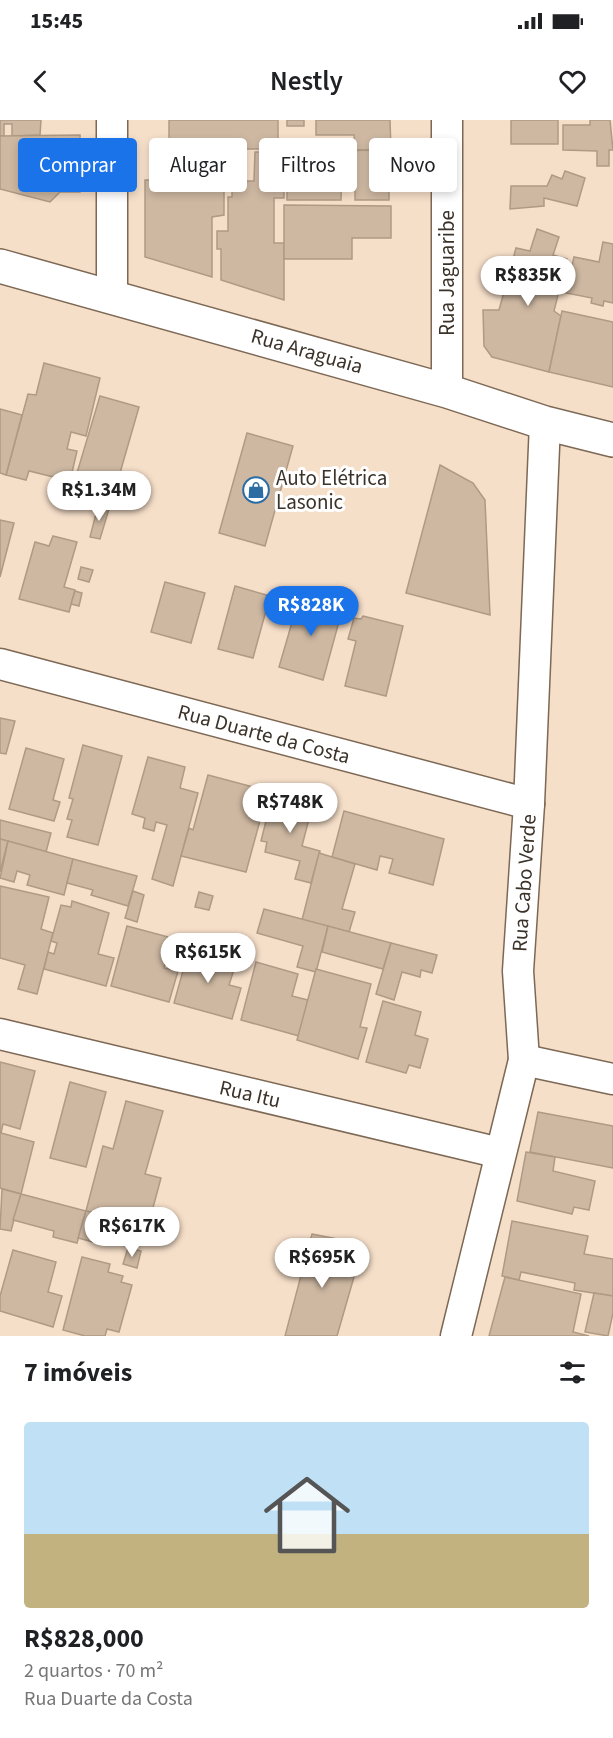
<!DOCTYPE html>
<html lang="pt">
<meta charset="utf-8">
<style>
:root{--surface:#fff;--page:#f2f2f2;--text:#202124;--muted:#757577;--line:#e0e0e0;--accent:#1a73e8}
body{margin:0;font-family:"Source Sans 3",sans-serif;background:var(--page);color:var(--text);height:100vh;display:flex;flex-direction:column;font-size:22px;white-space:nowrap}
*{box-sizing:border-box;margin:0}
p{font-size:20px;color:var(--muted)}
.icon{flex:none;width:33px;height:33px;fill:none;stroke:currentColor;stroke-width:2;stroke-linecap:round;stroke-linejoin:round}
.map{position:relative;height:1216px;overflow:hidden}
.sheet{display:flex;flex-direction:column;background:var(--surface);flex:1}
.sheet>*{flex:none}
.banner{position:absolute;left:18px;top:18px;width:578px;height:54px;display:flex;gap:12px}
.price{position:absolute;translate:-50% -51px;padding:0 14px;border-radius:21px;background:#fff;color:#222;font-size:20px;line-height:39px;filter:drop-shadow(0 2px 3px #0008)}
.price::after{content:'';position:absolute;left:50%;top:36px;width:18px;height:14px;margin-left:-9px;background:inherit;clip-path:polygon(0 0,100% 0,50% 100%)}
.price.active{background:var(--accent);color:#fff}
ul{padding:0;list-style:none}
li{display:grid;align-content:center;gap:12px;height:318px;padding:0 24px}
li+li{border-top:2px solid var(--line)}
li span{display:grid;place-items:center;height:186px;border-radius:6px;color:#555}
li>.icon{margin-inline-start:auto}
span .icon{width:108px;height:108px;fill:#fffc;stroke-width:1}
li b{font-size:26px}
h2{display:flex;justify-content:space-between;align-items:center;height:72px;padding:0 24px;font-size:26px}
.tag{padding:0 21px;border-radius:6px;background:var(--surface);box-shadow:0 3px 9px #0003;font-size:21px;line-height:54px}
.tag.active{background:var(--accent);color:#fff}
.status{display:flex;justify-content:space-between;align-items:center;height:42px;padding:0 30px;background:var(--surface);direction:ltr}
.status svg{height:16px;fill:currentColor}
header{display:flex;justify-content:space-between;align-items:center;height:78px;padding:0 24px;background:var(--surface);font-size:27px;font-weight:600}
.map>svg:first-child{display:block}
.building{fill:#ceb8a2;stroke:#af9a85;stroke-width:1.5}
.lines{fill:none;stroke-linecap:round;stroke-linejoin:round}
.minor-casing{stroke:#7c6854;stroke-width:33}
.tertiary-casing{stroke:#7c6854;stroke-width:36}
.minor{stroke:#fff;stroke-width:30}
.tertiary{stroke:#fff;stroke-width:33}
.labels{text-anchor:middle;stroke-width:6;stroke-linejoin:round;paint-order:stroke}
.street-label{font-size:21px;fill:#3b3229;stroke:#fff}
.poi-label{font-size:21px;fill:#3b3229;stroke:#fff;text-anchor:start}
</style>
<div class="status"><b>15:45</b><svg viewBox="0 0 49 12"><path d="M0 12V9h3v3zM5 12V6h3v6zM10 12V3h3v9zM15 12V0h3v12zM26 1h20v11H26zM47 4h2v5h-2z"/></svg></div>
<header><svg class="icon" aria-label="back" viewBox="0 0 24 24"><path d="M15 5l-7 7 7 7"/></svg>Nestly<svg class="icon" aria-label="heart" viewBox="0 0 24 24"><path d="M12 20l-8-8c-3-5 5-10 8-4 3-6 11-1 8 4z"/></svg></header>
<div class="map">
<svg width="613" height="1216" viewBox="0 0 613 1216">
<rect width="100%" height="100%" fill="#f6dfc9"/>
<g class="building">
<path d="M0,0H41L40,15L12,16V4H4V16H0Z"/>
<rect x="169" y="0" width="109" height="29"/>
<rect x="287" y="0" width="17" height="6"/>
<path d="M316,0H390L391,30H355L354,15H316Z"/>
<rect x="511" y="0" width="47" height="24"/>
<path d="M590,0H610L613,30H609V46H597V31L563,30V5H590Z"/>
<path d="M80,15V72H60L50,82L0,69V16Z"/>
<path d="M389,30V80H355V51H343V39H318V31Z"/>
<path d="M255,32H284V78H274V123H284V180L221,160V129H217V111H228V77H232V61H254Z"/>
<path d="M287,46H342L341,80H287Z"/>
<path d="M565,51L585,58L577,86L544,78V86L510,89L511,66H547L552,55L562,59Z"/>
<path d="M145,60H224V95L212,97V157L145,137Z"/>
<path d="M284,85L391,86V118H352V139H284Z"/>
<path d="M537,109L559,117L553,135L567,139L554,191L561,196L549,252L492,237L484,226L483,190H499L516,128L530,131Z"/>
<path d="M603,122L613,124V183L604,181L603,186L591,183L592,178L566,173L574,137L599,142Z"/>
<path d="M562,191L613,202V267L549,252Z"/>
<path d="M44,243L100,258L86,316L71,312L67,329L77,331L70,361L29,351L26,360L6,355L28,274L36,275Z"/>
<path d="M100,276L139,287L120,353L115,354L107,383L71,373Z"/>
<path d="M0,289L22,295L6,355L0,353Z"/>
<path d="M247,313L293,326L265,426L219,413Z"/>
<path d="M440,345L473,363L485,380L490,495L406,473Z"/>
<path d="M98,386L109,389L100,419L90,417Z"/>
<path d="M0,400L14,403L0,457Z"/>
<path d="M53,416L77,422L64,467L75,470L69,492L19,479L35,422L49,426Z"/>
<path d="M81,447L93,450L89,462L78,459Z"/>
<path d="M165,462L205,473L191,523L151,512Z"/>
<path d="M235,466L270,476L253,538L218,529Z"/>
<path d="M75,471L82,473L79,486L71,484Z"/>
<path d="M300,475L343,487L323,560L279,547Z"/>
<path d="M363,496L403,506L386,576L345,566L356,521L348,519L354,498L361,499Z"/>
<path d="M0,598L15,601L6,634L0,633Z"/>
<path d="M83,625L122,636L98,725L67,717L72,700L67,699L73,679L69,678Z"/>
<path d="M26,628L64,639L53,680L60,682L54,701L9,689Z"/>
<path d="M148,637L185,647L180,668L198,673L173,766L152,759L167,705L156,702L154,711L143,708L145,698L132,694Z"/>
<path d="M208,655L268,671L246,752L181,736L189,708L193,710Z"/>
<path d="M273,673L313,683L302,726L320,731L311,763L295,759L300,741L265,732L267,722L261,721Z"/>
<path d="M344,691L444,719L433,765L389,753L393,739L380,736L377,750L332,737Z"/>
<path d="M0,700L51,713L46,732L0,719Z"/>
<path d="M0,719L8,721L0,752Z"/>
<path d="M8,721L73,739L64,775L27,765L30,755L17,751L14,762L0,758Z"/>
<path d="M319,733L355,744L342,789L355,792L349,812L302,800Z"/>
<path d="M73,739L137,756L128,786L91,775L93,770L67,763Z"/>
<path d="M0,766L49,777L41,809L53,813L37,874L18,869L25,845L0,838Z"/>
<path d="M133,771L144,775L137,802L125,798Z"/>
<path d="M199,772L213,776L209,790L195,787Z"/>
<path d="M72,781L109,793L98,834L114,838L106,866L44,849L48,832L54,834L57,823L51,821L61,785L71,787Z"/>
<path d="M264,789L328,806L316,852L297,847L303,826L257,813Z"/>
<path d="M127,806L172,818L164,848L178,851L169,882L111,866Z"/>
<path d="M328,806L391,823L383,849L322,832Z"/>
<path d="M391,823L437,835L432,853L421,850L420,857L402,852L394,880L376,874Z"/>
<path d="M190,826L237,840L229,865L241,868L232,899L174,883Z"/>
<path d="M256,842L298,854L292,876L308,880L299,916L241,900Z"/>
<path d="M316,849L371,864L360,907L367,908L358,939L297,920Z"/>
<path d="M383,881L421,892L415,915L428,919L420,948L409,945L406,953L366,942Z"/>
<path d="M0,942L35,951L20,1009L3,1004L1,1013L34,1022L21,1074L0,1068Z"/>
<path d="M70,962L106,972L86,1047L50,1038Z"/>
<path d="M126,981L163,991L145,1054L161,1058L148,1106L86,1091L103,1026L113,1029Z"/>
<path d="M538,992L613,1006V1048L530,1032Z"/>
<path d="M526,1032L555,1037L553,1051L595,1061L589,1090L574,1087L572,1094L517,1081Z"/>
<path d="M2,1069L21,1074L11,1111L0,1109Z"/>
<path d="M21,1074L86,1091L77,1123L53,1117L54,1111L13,1100Z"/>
<path d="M86,1091L119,1099L114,1116L96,1111L93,1122L78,1118Z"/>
<path d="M512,1101L588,1116L584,1134L613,1139V1176L574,1170L575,1163L521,1152L519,1160L502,1156Z"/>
<path d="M312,1114L348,1121L347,1147L356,1150L337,1216H285Z"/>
<path d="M128,1128L141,1131L137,1148L123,1144Z"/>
<path d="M13,1130L56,1142L48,1172L62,1176L53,1207L0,1191V1176Z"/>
<path d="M82,1137L110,1144L108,1152L123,1156L121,1162L132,1165L119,1212L107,1209L105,1216H85L63,1210Z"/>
<path d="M505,1157L581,1174L573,1212L589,1216H489Z"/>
<path d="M594,1173L613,1176V1193L608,1216L585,1212Z"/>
</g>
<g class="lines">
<g class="minor-casing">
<g id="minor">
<path d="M447,0V271"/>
<path d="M112,176V0"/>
<path d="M0,544L529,684"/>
<path d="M0,914L500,1033"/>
<path d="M524,940L613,959"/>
<path d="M456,1216L524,940L518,851L529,684L545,303"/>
</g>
</g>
<g class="tertiary-casing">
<path id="tertiary" d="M0,146L447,271L545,303L613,320"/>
</g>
<use href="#minor" class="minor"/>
<use href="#tertiary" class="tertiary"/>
</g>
<defs>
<g id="shop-ring" transform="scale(1.35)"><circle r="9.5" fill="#fff" stroke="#2b6da3" stroke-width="1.5"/><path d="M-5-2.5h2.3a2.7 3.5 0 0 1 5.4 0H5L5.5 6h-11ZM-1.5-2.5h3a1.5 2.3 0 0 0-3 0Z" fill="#2b6da3"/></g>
</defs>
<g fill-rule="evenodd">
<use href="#shop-ring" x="256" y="370"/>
</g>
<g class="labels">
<g class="street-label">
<text transform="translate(447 153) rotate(-90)" y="7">Rua Jaguaribe</text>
<text transform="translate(307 231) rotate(16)" y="7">Rua Araguaia</text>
<text transform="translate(264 614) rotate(15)" y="7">Rua Duarte da Costa</text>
<text transform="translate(524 763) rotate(-86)" y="7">Rua Cabo Verde</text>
<text transform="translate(250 974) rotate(13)" y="7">Rua Itu</text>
</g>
<g class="poi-label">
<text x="276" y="365">Auto Elétrica<tspan x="276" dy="24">Lasonic</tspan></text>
</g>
</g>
</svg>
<b class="price" style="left:528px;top:187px">R$835K</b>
<b class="price" style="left:99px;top:402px">R$1.34M</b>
<b class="price active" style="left:311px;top:517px">R$828K</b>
<b class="price" style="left:290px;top:714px">R$748K</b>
<b class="price" style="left:208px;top:864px">R$615K</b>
<b class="price" style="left:132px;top:1138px">R$617K</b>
<b class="price" style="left:322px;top:1169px">R$695K</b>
<div class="banner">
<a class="tag active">Comprar</a>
<a class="tag">Alugar</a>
<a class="tag">Filtros</a>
<a class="tag">Novo</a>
</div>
</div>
<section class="sheet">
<h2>7 imóveis<svg class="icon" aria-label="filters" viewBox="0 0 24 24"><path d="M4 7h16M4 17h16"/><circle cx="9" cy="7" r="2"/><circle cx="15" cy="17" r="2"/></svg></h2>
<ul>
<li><span style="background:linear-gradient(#bfe0f5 60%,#c2b280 0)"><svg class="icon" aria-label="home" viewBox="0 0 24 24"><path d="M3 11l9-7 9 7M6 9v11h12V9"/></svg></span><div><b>R$828,000</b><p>2 quartos · 70 m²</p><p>Rua Duarte da Costa</p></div></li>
</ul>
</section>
